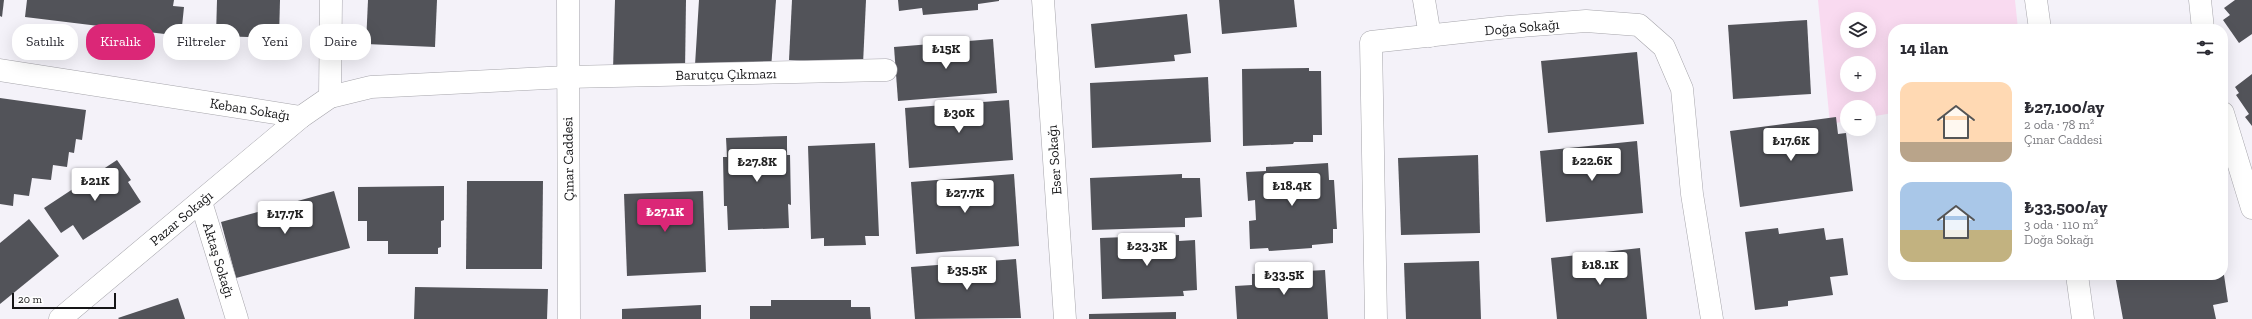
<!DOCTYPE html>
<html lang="tr">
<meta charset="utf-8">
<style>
:root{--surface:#fff;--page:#f7f7f7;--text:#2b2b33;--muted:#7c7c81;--accent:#db2777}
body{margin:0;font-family:"Zilla Slab",serif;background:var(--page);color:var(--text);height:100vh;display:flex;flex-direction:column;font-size:15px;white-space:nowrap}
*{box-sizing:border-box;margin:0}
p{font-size:13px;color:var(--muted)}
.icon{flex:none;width:22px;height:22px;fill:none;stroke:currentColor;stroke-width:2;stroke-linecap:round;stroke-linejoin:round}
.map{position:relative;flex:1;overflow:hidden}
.panel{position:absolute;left:1888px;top:24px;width:340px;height:256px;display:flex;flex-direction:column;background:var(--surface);border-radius:16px;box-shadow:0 4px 16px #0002}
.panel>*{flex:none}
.banner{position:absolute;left:12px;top:24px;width:380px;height:36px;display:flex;gap:8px}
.fabs{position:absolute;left:1840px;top:12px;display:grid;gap:8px}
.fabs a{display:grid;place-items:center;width:36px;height:36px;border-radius:50%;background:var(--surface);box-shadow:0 4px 16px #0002;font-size:20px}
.scale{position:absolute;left:12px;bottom:10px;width:104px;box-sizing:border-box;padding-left:4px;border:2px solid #151517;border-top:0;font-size:11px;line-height:14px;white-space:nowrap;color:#151517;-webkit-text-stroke:3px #fff;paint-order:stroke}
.price{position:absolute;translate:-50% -34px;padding:0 9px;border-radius:4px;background:#fff;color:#222;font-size:13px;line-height:26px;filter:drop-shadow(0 1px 2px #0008)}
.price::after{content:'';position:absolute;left:50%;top:24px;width:12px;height:9px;margin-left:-6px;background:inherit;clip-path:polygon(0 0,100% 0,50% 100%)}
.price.current{background:var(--accent);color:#fff}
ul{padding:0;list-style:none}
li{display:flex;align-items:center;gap:12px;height:100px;padding:0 12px}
li span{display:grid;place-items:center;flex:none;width:112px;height:80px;border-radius:12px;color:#555}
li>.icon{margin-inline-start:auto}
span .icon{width:48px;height:48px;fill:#fffc;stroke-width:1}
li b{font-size:17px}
h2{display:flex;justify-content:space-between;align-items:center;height:48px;padding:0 12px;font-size:17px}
.tag{padding:0 14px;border-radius:16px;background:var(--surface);box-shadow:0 4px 16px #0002;font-size:14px;line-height:36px}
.tag.current{background:var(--accent);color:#fff}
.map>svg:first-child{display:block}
.green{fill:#f9daf0;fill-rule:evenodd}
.building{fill:#525359}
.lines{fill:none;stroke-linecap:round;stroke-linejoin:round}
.minor-casing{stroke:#a6a5ab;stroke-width:23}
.minor{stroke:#fff;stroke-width:22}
.labels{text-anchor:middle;stroke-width:4;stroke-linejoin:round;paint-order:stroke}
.street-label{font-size:14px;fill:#151517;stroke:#fff}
</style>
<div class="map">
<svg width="2252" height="319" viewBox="0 0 2252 319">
<rect width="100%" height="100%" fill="#f4f2f9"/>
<path class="green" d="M1818,0H2015L2018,29H1893V113L1869,117V107H1847V121L1830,124ZM1847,19H1869V41H1847ZM1847,63H1869V85H1847Z"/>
<g class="building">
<path d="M0,0H4L2,17L0,16Z"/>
<path d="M27,0H174L173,6L184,7L181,36L25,17Z"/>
<path d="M217,0H280L279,38L216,36Z"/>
<path d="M368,0H437L435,47L366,44Z"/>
<path d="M615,0H686L685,71L613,70Z"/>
<path d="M699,0H776L771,69L695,65Z"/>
<path d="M792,0H866L863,64L789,60Z"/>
<path d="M898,0H999V1L978,4V10L923,15L922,8L899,11Z"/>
<path d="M1219,0H1294L1297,27L1222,34Z"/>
<path d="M2235,0H2252V34L2239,43L2223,20L2230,15L2224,8Z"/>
<path d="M1187,14L1191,53L1174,55L1175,61L1095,68L1091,24Z"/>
<path d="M1807,20L1811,94L1733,99L1728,25Z"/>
<path d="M993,39L997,93L898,101L894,47Z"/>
<path d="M1637,52L1644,124L1548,133L1541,61Z"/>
<path d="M1309,68V71H1321L1322,135H1313V142H1294L1293,144L1243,146L1242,69Z"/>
<path d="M2252,74V126L2245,117L2249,114L2236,95L2239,93L2235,87Z"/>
<path d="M1208,77L1211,142L1092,148L1090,83Z"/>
<path d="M0,98L86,110L82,140L76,139L74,153L69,152L67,167L53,165L51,180L32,178L29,196L14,194L13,206L0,204Z"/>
<path d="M1009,100L1013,160L909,168L905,108Z"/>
<path d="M1836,117L1838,134L1846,133L1853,191L1740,207L1730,131Z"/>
<path d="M787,136V155H790L791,205L788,204L789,228L728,230L727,206H724L723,157H727L726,138Z"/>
<path d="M1637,141L1643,213L1546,222L1540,151Z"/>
<path d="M875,143L879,236H865L866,245L824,246V238L811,239L808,146Z"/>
<path d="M1478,155L1480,233L1401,235L1398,158Z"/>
<path d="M117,160L131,180L128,182L141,202L83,240L73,225L61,233L44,208Z"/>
<path d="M1328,163L1329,180H1334L1337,229H1333V243L1312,245V248L1269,251L1268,248L1250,249L1249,221L1256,220L1255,200L1248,201L1246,172L1266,171V167Z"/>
<path d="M1014,174L1019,246L916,254L911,182Z"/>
<path d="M1182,174V178H1200L1202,217L1185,218V227L1092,230L1090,178Z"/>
<path d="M467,181H543L542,269H466Z"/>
<path d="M444,186V220L441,221V247L438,248V254H388V241H367V221H358V187Z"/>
<path d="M334,191L350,248L236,278L221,222Z"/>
<path d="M703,191L706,272L627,276L624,194Z"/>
<path d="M29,219L59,256L0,304V243Z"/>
<path d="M1778,228L1779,234L1824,228L1826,240L1843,238L1848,275L1830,277L1833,295L1788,301V306L1755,310L1745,232Z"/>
<path d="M1179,235V241L1195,240L1197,290L1183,291L1184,296L1102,299L1100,238Z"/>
<path d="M1640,248L1647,319H1557L1551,258Z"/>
<path d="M1016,259L1021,318L915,319L911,267Z"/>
<path d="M1479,261L1481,319H1406L1404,263Z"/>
<path d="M1325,270L1328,319H1237L1235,286L1252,285V274Z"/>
<path d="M2115,275H2224L2228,302L2213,305L2216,319H2123Z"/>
<path d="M415,287L548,289L547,319H414Z"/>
<path d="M178,298L185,319H119L118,318Z"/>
<path d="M771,300H851V307H870L871,319H750V306H771Z"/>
<path d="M701,305V319H622V309Z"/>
<path d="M1176,312V319H1089V314Z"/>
</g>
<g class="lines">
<g class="minor-casing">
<g id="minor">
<path d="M568,0L569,319"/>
<path d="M1043,0L1065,319"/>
<path d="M1424,0L1430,36"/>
<path d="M2036,0L2040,29"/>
<path d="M2200,0L2203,29"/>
<path d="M0,70L301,117L330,97L371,87L567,77L886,70"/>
<path d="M330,97L331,0"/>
<path d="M2223,113L2252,208"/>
<path d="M201,202L237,319"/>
<path d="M2077,275L2083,319"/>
<path d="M60,319L301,117"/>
<path d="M1376,319L1371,42L1508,27L1586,21L1639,25L1664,47L1682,89L1692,194L1712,319"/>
</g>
</g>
<use href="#minor" class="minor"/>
</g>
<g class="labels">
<g class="street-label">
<text transform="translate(1522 27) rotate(-5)" y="5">Doğa Sokağı</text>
<text transform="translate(726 74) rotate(-1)" y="5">Barutçu Çıkmazı</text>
<text transform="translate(250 109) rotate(9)" y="5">Keban Sokağı</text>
<text transform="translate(568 159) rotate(-91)" y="5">Çınar Caddesi</text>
<text transform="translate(1054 160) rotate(-94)" y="5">Eser Sokağı</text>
<text transform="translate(181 218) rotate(-40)" y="5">Pazar Sokağı</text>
<text transform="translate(219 260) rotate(73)" y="5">Aktaş Sokağı</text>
</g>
</g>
</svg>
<div class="fabs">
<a><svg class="icon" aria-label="layers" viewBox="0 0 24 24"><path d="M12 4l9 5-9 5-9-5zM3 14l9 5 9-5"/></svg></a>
<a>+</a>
<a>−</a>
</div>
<div class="scale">20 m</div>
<b class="price" style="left:946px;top:70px">₺15K</b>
<b class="price" style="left:959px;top:134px">₺30K</b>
<b class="price" style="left:1791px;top:162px">₺17.6K</b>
<b class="price" style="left:1592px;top:182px">₺22.6K</b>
<b class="price" style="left:757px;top:183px">₺27.8K</b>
<b class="price" style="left:95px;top:202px">₺21K</b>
<b class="price" style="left:1292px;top:207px">₺18.4K</b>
<b class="price" style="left:965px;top:214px">₺27.7K</b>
<b class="price current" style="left:665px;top:233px">₺27.1K</b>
<b class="price" style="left:285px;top:235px">₺17.7K</b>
<b class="price" style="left:1147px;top:267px">₺23.3K</b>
<b class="price" style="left:1600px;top:286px">₺18.1K</b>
<b class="price" style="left:967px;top:291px">₺35.5K</b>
<b class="price" style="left:1284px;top:296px">₺33.5K</b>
<div class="banner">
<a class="tag">Satılık</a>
<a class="tag current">Kiralık</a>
<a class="tag">Filtreler</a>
<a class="tag">Yeni</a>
<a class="tag">Daire</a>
</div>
<section class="panel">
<h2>14 ilan<svg class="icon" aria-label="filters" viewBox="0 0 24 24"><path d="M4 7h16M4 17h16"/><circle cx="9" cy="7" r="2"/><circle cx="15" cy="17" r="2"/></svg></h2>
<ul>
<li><span style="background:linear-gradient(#ffd9b3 75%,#b9a48a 0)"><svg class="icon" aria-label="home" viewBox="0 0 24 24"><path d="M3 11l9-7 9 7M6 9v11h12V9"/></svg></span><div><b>₺27,100/ay</b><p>2 oda · 78 m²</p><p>Çınar Caddesi</p></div></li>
<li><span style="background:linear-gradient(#a9c7e8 60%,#c2b280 0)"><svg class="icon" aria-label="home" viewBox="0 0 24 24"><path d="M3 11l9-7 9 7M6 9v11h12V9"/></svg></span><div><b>₺33,500/ay</b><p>3 oda · 110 m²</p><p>Doğa Sokağı</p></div></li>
</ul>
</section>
</div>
